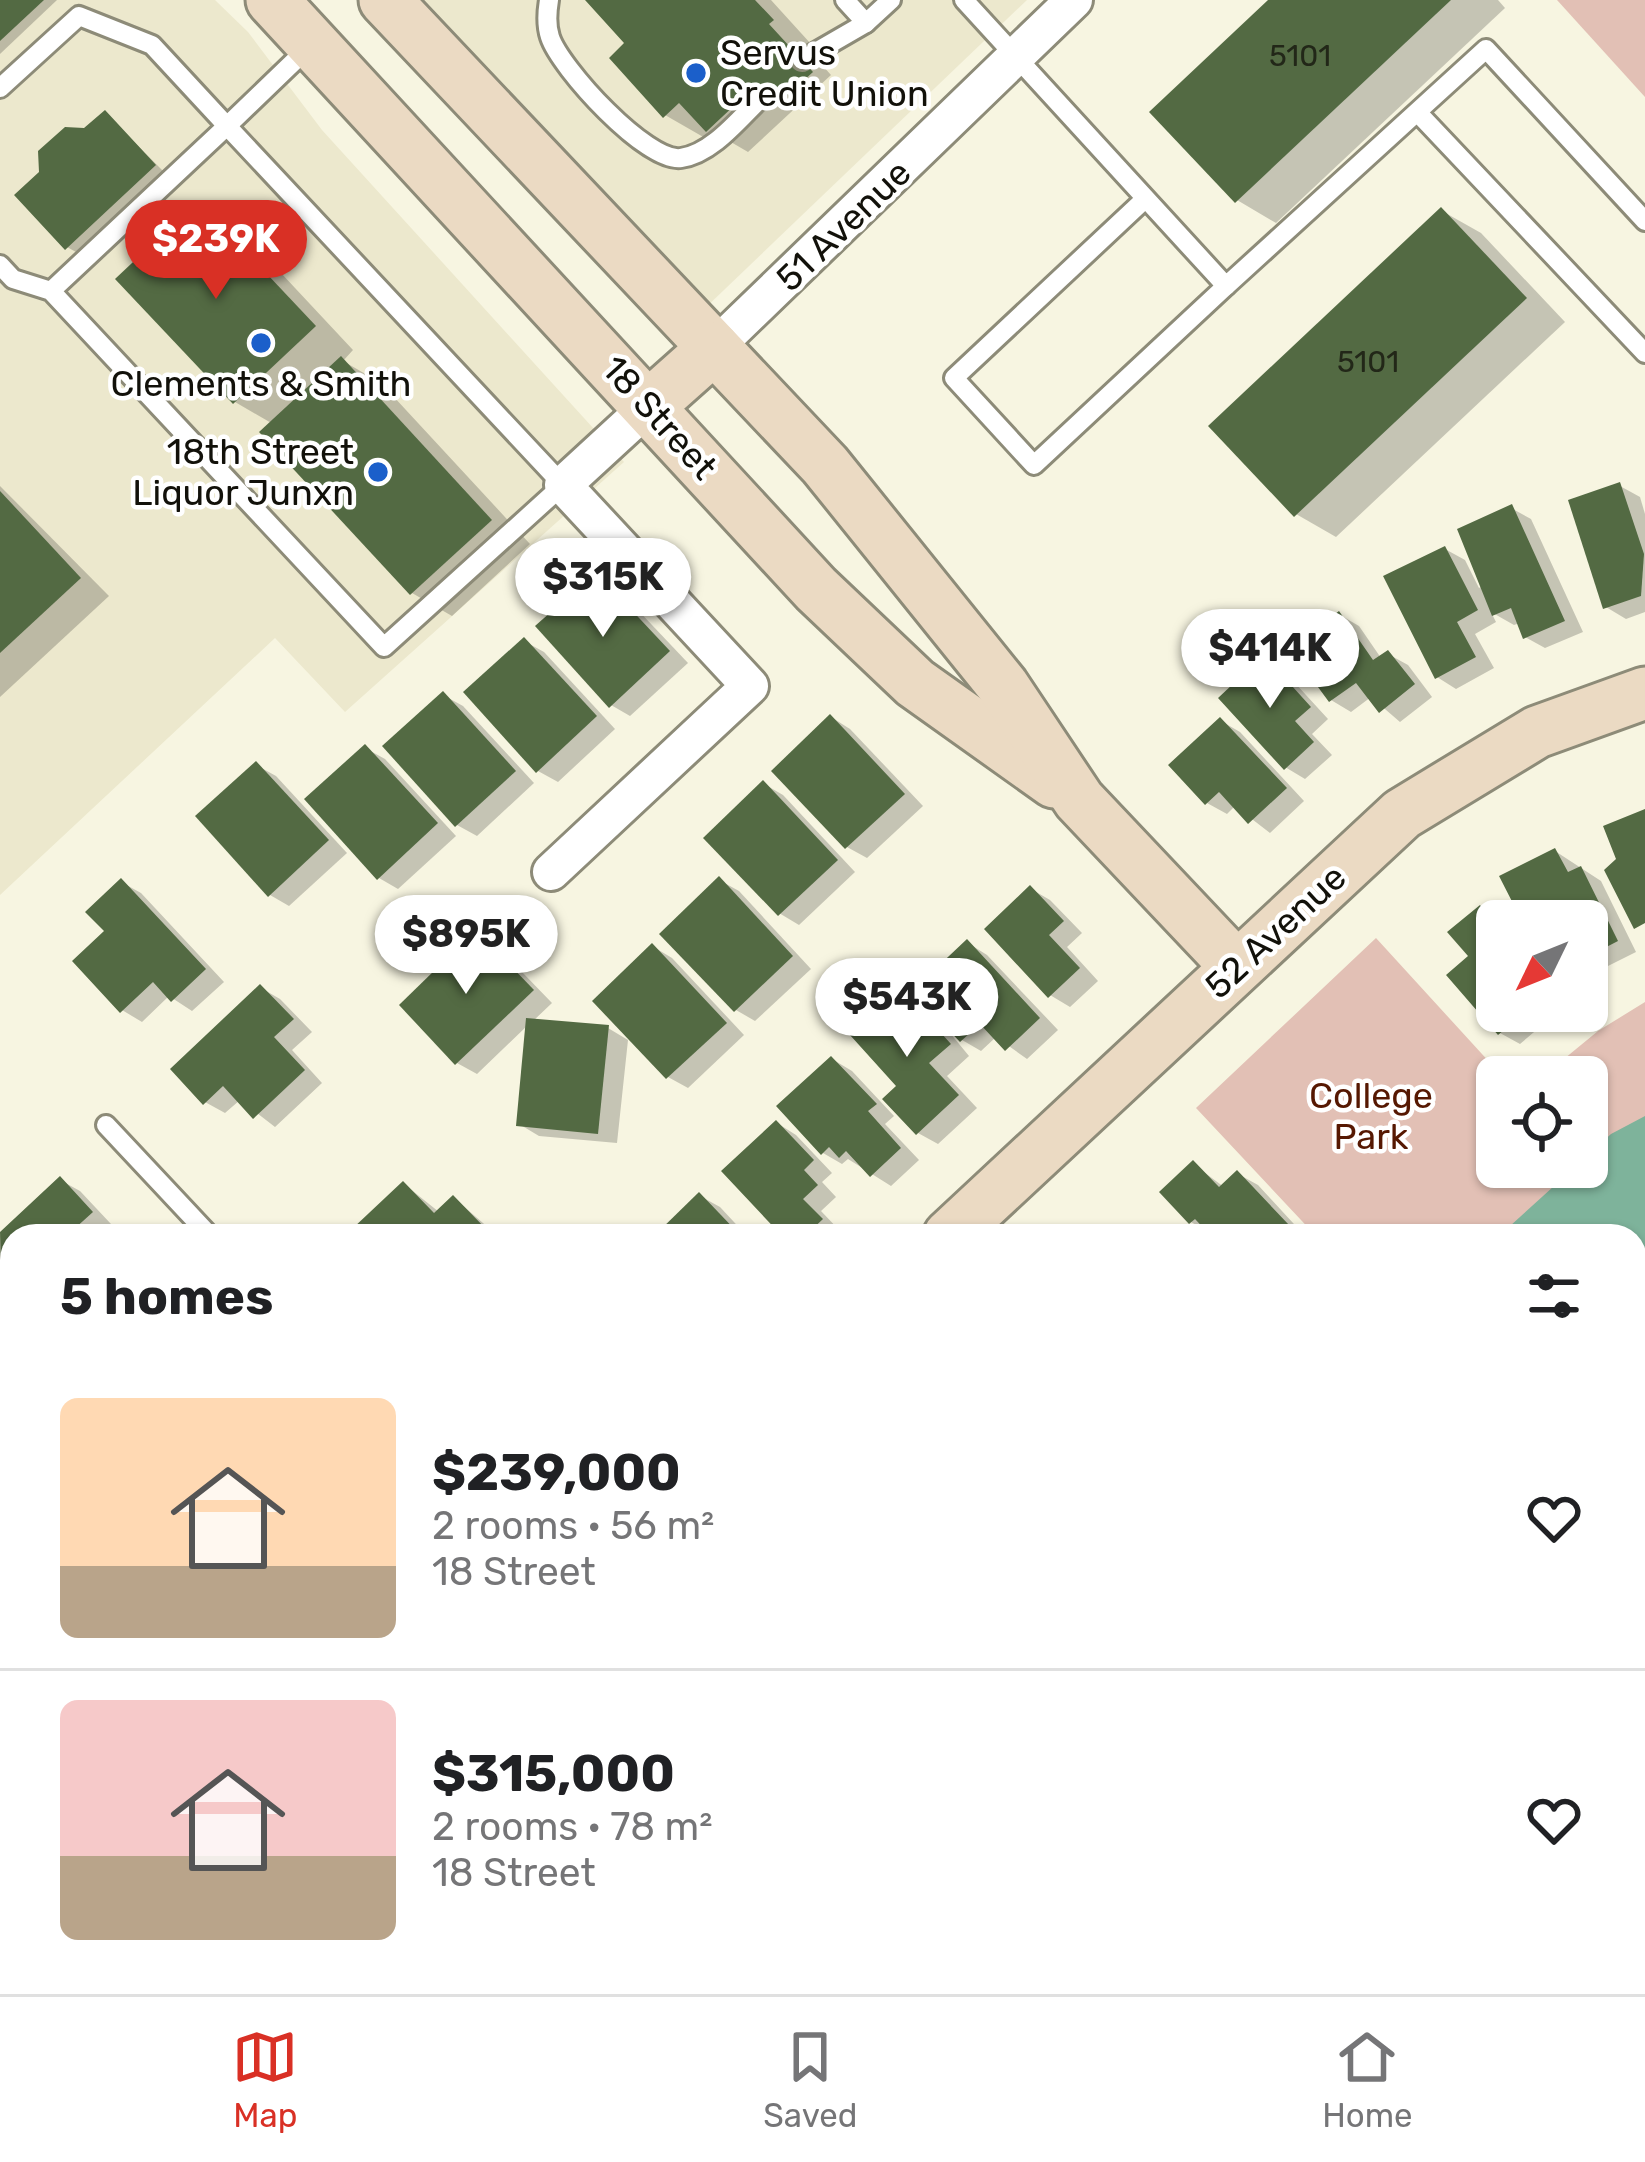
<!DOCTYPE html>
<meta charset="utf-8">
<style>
:root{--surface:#fff;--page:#f6f6f6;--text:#202124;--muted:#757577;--line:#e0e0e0;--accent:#d93025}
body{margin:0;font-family:Rubik,sans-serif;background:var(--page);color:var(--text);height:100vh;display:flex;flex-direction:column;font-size:45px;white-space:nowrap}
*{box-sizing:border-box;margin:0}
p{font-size:39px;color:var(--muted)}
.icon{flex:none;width:66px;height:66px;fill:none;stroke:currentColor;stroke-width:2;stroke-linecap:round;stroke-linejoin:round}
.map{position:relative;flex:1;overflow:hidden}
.details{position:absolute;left:0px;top:1224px;width:1647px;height:771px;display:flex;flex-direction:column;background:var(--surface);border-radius:36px 36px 0 0;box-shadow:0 3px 9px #0004}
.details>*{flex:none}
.needle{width:78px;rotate:227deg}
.controls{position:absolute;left:1476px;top:900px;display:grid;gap:24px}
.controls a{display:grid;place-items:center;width:132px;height:132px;border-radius:18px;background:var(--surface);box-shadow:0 3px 9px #0004;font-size:60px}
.price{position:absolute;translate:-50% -102px;padding:0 27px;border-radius:42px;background:#fff;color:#222;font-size:39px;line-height:78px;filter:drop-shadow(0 3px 6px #0008)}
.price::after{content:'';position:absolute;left:50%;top:72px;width:36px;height:27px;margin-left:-18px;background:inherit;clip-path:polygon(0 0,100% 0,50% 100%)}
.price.on{background:var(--accent);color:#fff}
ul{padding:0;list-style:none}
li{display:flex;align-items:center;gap:36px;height:300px;padding:0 60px}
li+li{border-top:3px solid var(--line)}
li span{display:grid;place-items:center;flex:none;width:336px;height:240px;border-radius:18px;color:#555}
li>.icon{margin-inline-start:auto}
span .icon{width:144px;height:144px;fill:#fffc;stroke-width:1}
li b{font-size:51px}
h2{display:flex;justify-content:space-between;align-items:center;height:144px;padding:0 60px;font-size:51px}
.menu{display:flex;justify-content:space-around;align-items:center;height:168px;border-top:3px solid var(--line);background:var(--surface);font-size:33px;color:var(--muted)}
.menu a{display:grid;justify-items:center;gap:6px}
.menu .on{color:var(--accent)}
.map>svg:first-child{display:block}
.built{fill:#ece8cd}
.green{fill:#e2c0b5}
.water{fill:#7eb39b}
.shadow{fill:#0003}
.building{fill:#536a43}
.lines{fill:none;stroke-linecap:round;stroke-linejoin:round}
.lane-casing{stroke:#8d8b78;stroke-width:24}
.street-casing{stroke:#8d8b78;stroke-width:42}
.secondary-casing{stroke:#8d8b78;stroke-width:57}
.lane{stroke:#fff;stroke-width:18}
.street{stroke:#fff;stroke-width:36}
.secondary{stroke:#ebdac3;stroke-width:51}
.poi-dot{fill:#1b5fca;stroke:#fff;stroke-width:4.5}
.labels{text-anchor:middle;stroke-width:9;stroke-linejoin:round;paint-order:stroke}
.number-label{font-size:30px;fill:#222718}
.poi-label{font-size:36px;fill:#12110a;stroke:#fff;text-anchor:start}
.street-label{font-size:36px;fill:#12110a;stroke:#fff}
.park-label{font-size:36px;fill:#561802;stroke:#fff}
</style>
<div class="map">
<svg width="1645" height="1994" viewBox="0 0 1645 1994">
<rect width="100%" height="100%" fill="#f7f5e1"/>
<g class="built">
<path d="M0,0H215L248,32L322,130L624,462L345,712L275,638L0,895Z"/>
<path d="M413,0H1027L701,312Z"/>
</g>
<g class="green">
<path d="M1557,0H1645V97Z"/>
<path d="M1376,938L1503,1077H1497V1167H1587V1077H1542L1598,1031L1645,1002V1862L1635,1873V1236H1316L1196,1108Z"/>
</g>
<path class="water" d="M1645,1116V1821L1635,1831V1236H1499L1575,1167H1587V1156L1611,1134Z"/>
<g class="shadow">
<path d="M0,0H57L0,54Z"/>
<path d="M592,0H771L811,44L807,48L831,75L748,152L712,131L705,138L665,115L629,43Z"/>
<path d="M1272,0H1498L1505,8L1276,223L1237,200Z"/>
<path d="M105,113L163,171L76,252L67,247L86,131Z"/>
<path d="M198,204L238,227L353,350L343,361L381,383L530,544L452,616L412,593L273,424L235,402Z"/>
<path d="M1442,211L1481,233L1565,322L1336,537L1296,514Z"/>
<path d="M0,486L109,596L0,697Z"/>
<path d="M1620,486L1640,497L1645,514V612L1626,619L1606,607Z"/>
<path d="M1511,508L1531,519L1583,632L1545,648L1525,637L1520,623L1514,625L1491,612L1496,622L1475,634L1494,668L1456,689L1437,677L1445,549L1465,560L1479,588L1483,586Z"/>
<path d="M596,575L616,587L688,663L630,716L611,705Z"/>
<path d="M1340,615L1359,626L1381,658L1388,654L1408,665L1432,697L1400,722L1371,697L1351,712L1331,700Z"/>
<path d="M524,641L544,652L615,729L558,782L538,771Z"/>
<path d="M1264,659L1284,671L1328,719L1312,734L1332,755L1305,779L1285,767Z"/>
<path d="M443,695L463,706L534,783L477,836L457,825Z"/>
<path d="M831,717L850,729L923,806L867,858L847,847Z"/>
<path d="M1221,721L1240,732L1304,801L1270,833L1235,806L1227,814L1207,803Z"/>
<path d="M365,748L385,759L456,836L398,889L379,878Z"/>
<path d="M256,765L276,776L347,853L289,906L270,895Z"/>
<path d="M764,784L783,795L855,872L799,925L779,913Z"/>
<path d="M1555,851L1601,881L1636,952L1588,976L1587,921H1526L1503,877Z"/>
<path d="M719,880L739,891L811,969L755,1021L736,1010Z"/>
<path d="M121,882L141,893L224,982L192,1011L169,996L142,1022L122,1010L108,931Z"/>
<path d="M1031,889L1050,900L1082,933L1067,947L1098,981L1070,1007L1050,995Z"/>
<path d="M1480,908L1501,921L1497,1011H1559L1520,1044L1500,1033L1472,957Z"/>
<path d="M477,934L496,945L552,1003L532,1022L608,1028L628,1040L617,1143L539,1136L519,1124L528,1025L477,1074L457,1063Z"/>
<path d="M968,943L987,955L1058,1030L1027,1059L996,1037L981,1051L950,1033L969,1056L947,1076L977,1108L938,1144L918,1133L901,1086V992L931,1009Z"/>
<path d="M652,946L672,958L744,1035L688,1088L668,1077Z"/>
<path d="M261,988L280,999L312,1032L292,1050L322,1083L275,1127L240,1100L225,1113L205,1102Z"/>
<path d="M832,1059L852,1071L894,1116L885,1124L919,1160L891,1186L848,1159L842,1164L823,1153Z"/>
<path d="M777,1123L796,1135L832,1173L822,1182L836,1197L821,1211L841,1232L836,1236H786Z"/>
<path d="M1193,1164L1224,1187L1238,1174L1258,1185L1305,1236H1215L1191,1222Z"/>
<path d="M60,1180L80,1191L111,1224L98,1236H12V1299L0,1290V1236Z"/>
<path d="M404,1184L439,1212L454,1198L498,1236H363Z"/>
<path d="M700,1196L720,1207L747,1236H660Z"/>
<path d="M1121,1226L1138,1236H1109Z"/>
<path d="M0,1426L12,1436V1503L6,1509L12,1513V1594L0,1605Z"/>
<path d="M363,1983H459L469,1994H374Z"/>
<path d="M1071,1983H1117L1105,1994H1085Z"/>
<path d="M1126,1983H1212L1222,1994H1143Z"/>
</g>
<g class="building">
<path d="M0,0H44L0,41Z"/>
<path d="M585,0H755L774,20L769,24L813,72L772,109L753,88L706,132L679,103L663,118L609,58L624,43Z"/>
<path d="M1268,0H1451L1235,203L1149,112Z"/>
<path d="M105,110L156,165L65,250L14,195L39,172L38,151L65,127L84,128Z"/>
<path d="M198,201L316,326L233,404L115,279Z"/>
<path d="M1441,207L1527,298L1294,517L1208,426Z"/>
<path d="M341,356L492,520L410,595L259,432Z"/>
<path d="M1620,482L1644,554L1641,596L1603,609L1568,500Z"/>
<path d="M0,491L81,578L0,653Z"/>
<path d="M1512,504L1565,621L1523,639L1511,608L1492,616L1457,529Z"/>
<path d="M1445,546L1478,610L1457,622L1476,657L1435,679L1383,576Z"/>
<path d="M596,572L670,651L609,708L535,626Z"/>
<path d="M1339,611L1373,660L1388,650L1415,684L1379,713L1356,683L1329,702L1290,649Z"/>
<path d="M524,637L597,716L536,773L463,692Z"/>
<path d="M1264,655L1311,707L1295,721L1314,742L1284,770L1218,698Z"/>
<path d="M443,691L516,771L455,827L382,746Z"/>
<path d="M830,714L905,794L845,849L771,771Z"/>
<path d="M1220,717L1287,788L1248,824L1219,792L1205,805L1168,765Z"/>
<path d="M365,744L438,823L377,880L304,799Z"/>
<path d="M256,761L329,840L268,897L195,816Z"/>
<path d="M763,780L838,860L778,916L703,838Z"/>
<path d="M1645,809V923L1634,929L1604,870L1616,859L1603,826Z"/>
<path d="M1555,848L1568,872L1581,866L1618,941L1587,957V921H1543L1540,914L1522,921L1499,876Z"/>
<path d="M719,876L793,956L734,1012L659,934Z"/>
<path d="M121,878L206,969L171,1002L153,982L120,1013L72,961L104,931L85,912Z"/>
<path d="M1030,885L1064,921L1049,935L1080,968L1048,998L984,929Z"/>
<path d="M1480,905L1497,925V1011H1527L1498,1035L1446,975L1468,956L1447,932Z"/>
<path d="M476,930L534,990L455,1065L399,1005Z"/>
<path d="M967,939L1040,1018L1005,1051L980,1024L960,1042L912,991Z"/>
<path d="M652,943L727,1023L666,1079L592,1001Z"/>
<path d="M260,984L294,1019L274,1037L305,1070L253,1119L223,1086L203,1105L170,1069Z"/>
<path d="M900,988L951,1044L929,1063L959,1095L916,1135L882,1099L896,1086L850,1035Z"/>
<path d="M526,1018L609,1025L598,1134L516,1126Z"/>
<path d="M831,1056L877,1104L868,1111L901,1148L870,1177L846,1151L839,1158L829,1147L821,1155L776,1106Z"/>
<path d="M776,1120L814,1160L804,1170L818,1185L803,1199L823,1219L805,1236H782L721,1171Z"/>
<path d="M1193,1160L1219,1187L1237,1170L1289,1225L1277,1236H1211L1195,1219L1189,1224L1159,1192Z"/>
<path d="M60,1176L93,1212L73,1230L79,1236H12V1288L2,1297L0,1232Z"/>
<path d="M403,1181L434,1213L453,1195L487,1230L481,1236H358L352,1229Z"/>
<path d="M699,1192L741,1236H654Z"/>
<path d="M0,1429L12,1442V1474L0,1485Z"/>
<path d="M12,1509V1591L0,1578V1520Z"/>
<path d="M0,1859L12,1872V1979L0,1967Z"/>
<path d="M306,1983H340L350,1994H301L298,1990Z"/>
<path d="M359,1983H454L442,1994H370Z"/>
<path d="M665,1983H761L772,1994H667L660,1987Z"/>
<path d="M1161,1983H1205L1215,1994H1149Z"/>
</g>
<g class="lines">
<g class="lane-casing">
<g id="lane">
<path d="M549,0C547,12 546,25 550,37C560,68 647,163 681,158C712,154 740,118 761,98"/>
<path d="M845,0L866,23L891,0"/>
<path d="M964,0L1226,286L1486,49L1645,221"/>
<path d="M802,60L866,23"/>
<path d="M0,88L79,16L152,45L227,126L309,47"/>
<path d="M1419,114L1645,353"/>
<path d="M1145,199L954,378L1034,465L1226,286"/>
<path d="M0,265L13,279L51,291L384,647L563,485L227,126L51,291"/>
<path d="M106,1125L210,1236"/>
</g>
</g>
<g class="street-casing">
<g id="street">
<path d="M714,348L1074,0"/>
<path d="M551,872L750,686L563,485L650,405"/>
<path d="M0,1756L12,1768"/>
<path d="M566,1983L576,1994"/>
</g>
</g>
<g class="secondary-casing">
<g id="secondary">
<path d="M272,0L816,589L915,683L1054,782"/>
<path d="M385,0L825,465L1003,686L1079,800L1236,966"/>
<path d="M650,405L714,348"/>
<path d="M949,1236L1402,814L1537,732L1645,693"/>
<path d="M127,1994L139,1983"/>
</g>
</g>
<use href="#lane" class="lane"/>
<use href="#street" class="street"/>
<use href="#secondary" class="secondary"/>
</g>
<g class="poi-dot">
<circle cx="696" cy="73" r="12"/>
<circle cx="261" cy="343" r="12"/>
<circle cx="378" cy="472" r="12"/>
</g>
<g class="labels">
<g class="number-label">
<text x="1300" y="66">5101</text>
<text x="1368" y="372">5101</text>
</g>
<g class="poi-label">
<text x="720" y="65">Servus<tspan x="720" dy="41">Credit Union</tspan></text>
<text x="261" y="396" text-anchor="middle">Clements &amp; Smith</text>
<text x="354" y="464" text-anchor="end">18th Street<tspan x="354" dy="41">Liquor Junxn</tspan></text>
</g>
<g class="street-label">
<text transform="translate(843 225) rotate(-44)" y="13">51 Avenue</text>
<text transform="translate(660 417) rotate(48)" y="13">18 Street</text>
<text transform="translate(1275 931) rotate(-43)" y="13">52 Avenue</text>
</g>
<g class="park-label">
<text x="1371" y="1108">College<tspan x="1371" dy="41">Park</tspan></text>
</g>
</g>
</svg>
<div class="controls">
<a><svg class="needle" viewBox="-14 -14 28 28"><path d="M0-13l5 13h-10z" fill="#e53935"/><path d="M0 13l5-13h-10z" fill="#757577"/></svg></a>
<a><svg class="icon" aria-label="locate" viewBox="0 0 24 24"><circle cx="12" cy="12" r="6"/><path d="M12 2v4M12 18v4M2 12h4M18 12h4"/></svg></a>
</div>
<b class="price on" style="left:216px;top:302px">$239K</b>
<b class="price" style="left:603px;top:640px">$315K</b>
<b class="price" style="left:1270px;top:711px">$414K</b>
<b class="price" style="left:466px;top:997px">$895K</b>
<b class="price" style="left:907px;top:1060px">$543K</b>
<section class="details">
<h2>5 homes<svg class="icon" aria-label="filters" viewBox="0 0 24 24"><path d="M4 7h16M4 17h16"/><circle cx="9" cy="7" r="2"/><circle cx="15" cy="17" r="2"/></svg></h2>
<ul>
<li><span style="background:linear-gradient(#ffd9b3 70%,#b9a48a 0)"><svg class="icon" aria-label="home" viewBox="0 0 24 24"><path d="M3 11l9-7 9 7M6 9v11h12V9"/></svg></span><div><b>$239,000</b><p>2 rooms · 56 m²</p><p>18 Street</p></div><svg class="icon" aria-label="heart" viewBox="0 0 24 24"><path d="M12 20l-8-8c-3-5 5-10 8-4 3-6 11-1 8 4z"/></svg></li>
<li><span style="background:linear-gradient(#f6c9c9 65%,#b9a48a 0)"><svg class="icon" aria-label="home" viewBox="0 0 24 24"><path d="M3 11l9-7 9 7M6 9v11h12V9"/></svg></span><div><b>$315,000</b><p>2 rooms · 78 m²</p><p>18 Street</p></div><svg class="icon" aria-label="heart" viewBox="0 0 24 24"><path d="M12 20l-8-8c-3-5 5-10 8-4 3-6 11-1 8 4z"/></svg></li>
</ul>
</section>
</div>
<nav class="menu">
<a class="on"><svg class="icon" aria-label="map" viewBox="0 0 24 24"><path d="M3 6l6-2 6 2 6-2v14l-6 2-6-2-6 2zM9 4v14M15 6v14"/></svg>Map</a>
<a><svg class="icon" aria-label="saved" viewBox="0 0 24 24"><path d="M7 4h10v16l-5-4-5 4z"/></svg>Saved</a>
<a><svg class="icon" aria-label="home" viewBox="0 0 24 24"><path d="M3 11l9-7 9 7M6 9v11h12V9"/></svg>Home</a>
</nav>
